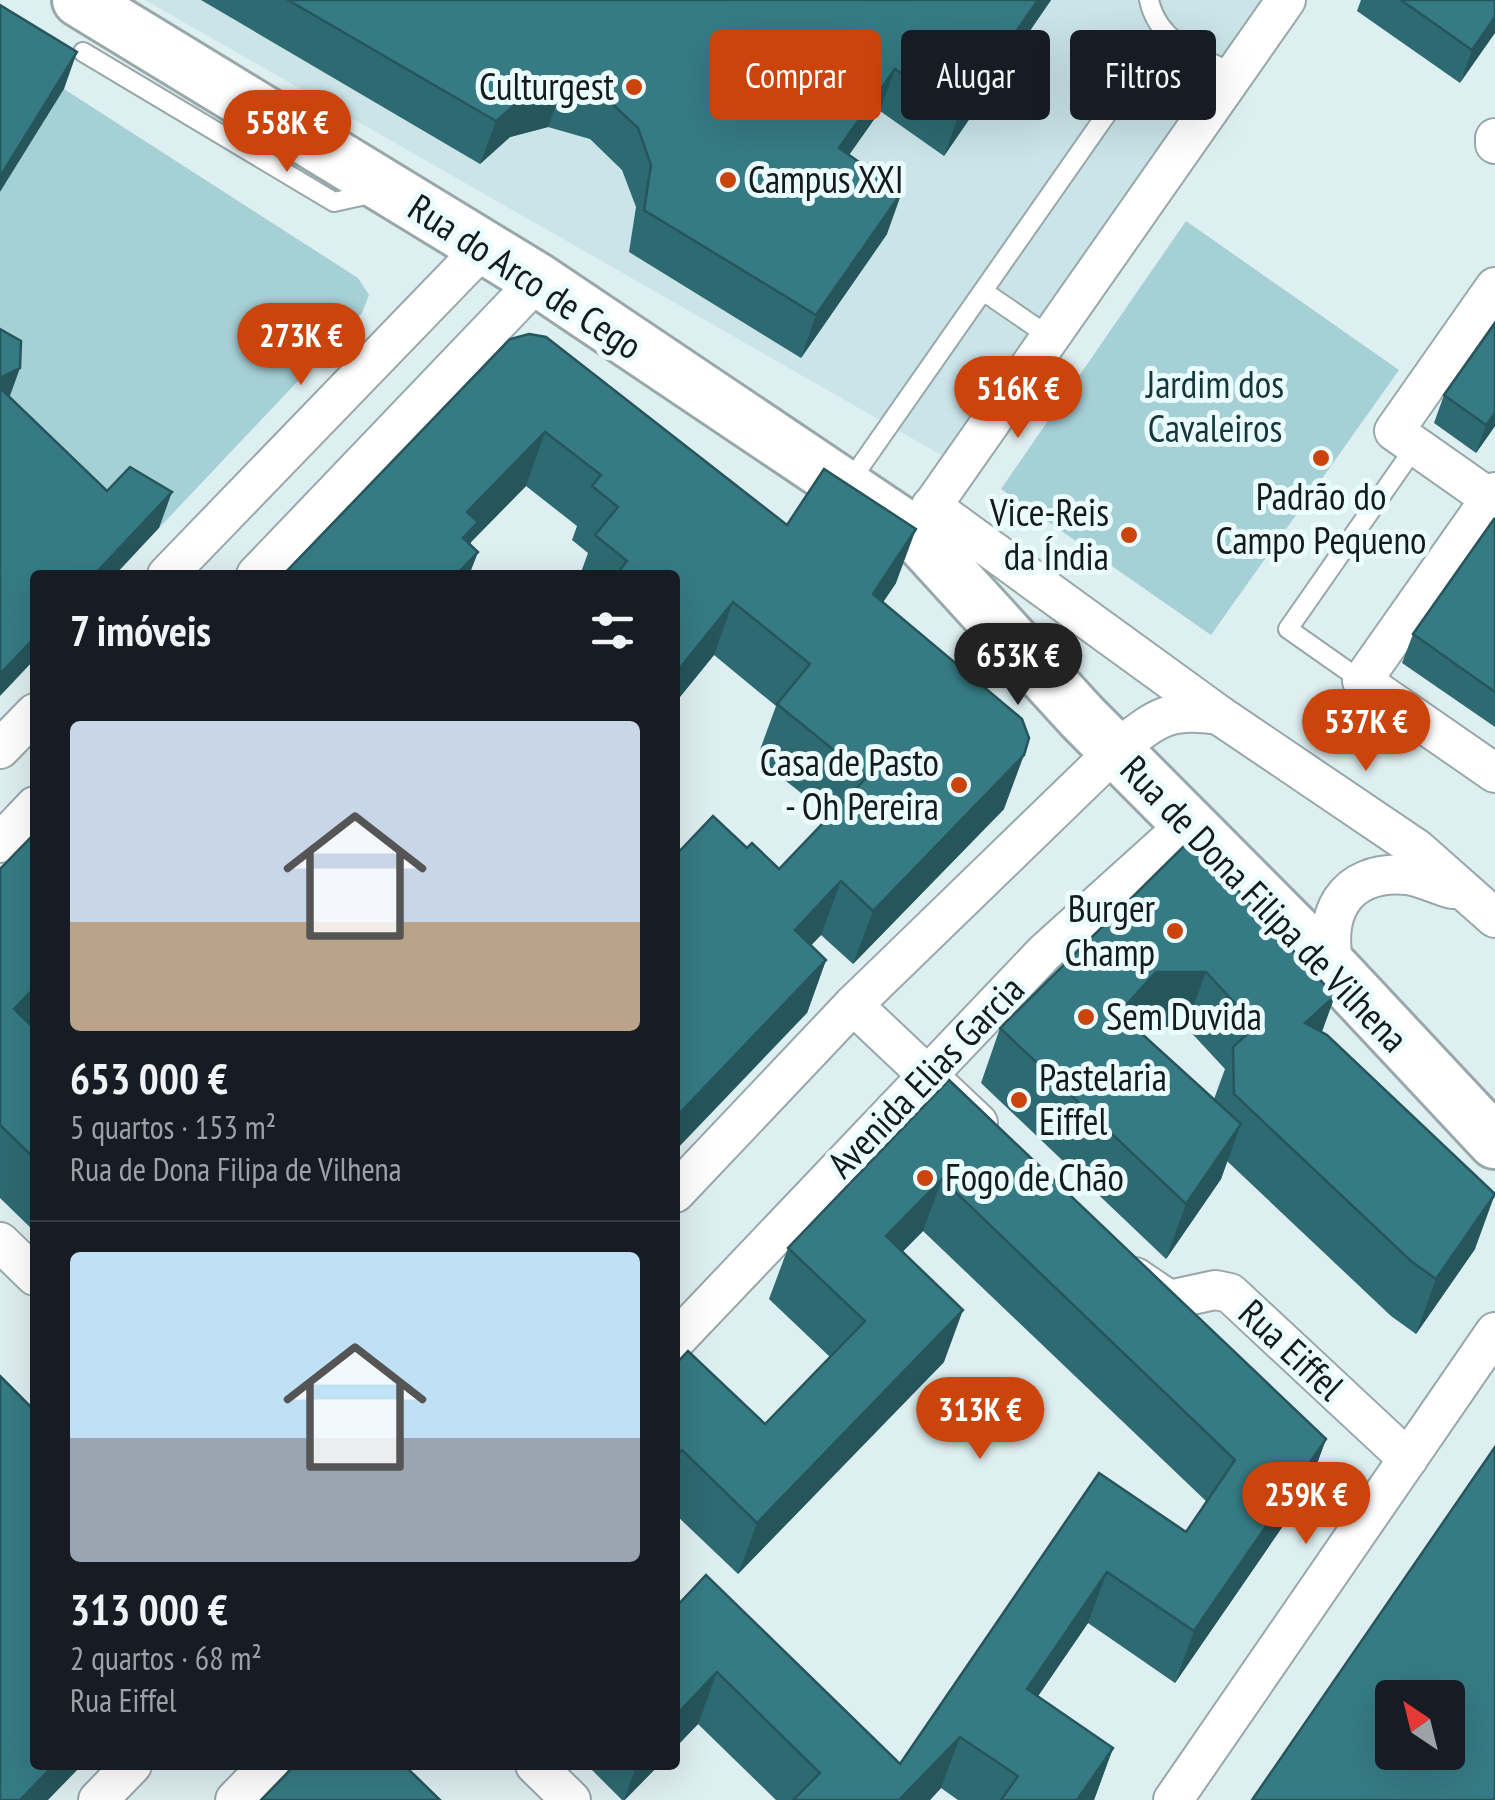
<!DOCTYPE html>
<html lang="pt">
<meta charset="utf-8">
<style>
:root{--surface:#171b24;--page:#20242c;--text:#f1f3f6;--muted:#9ea1a6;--line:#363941;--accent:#cb440c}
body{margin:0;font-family:"PT Sans Narrow",sans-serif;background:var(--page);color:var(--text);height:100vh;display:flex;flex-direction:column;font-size:38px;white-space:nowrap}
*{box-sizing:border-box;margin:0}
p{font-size:32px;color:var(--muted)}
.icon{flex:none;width:55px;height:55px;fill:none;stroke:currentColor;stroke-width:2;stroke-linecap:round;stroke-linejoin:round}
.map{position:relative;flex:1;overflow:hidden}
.details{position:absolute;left:30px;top:570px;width:650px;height:1200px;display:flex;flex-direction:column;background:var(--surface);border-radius:10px;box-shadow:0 10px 40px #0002}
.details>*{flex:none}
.top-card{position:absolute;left:710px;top:30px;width:635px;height:90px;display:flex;gap:20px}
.needle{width:65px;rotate:325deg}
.buttons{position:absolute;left:1375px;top:1680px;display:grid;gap:20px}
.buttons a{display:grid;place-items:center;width:90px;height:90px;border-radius:10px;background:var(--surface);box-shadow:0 10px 40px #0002;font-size:50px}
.price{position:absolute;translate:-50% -85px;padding:0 22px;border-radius:35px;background:var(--accent);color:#fff;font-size:32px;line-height:65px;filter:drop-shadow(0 2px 5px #0008)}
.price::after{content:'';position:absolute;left:50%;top:60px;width:30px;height:22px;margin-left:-15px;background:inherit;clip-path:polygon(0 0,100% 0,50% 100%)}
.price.on{background:#222;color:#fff}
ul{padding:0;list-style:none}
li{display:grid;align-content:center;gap:20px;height:530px;padding:0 40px}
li+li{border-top:2px solid var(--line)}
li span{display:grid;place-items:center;height:310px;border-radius:10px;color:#555}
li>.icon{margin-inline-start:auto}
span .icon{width:180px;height:180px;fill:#fffc;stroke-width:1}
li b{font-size:42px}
h2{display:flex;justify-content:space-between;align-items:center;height:120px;padding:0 40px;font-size:42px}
.tag{padding:0 35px;border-radius:10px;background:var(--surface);box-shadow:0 10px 40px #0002;font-size:35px;line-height:90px}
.tag.on{background:var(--accent);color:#fff}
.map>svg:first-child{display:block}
.built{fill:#cae4e8}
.green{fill:#a5d0d6}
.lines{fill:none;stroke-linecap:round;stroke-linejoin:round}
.lane-casing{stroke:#98a8aa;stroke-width:22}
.street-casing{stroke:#98a8aa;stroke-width:42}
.secondary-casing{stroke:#98a8aa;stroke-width:58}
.lane{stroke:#fff;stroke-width:18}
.street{stroke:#fff;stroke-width:38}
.secondary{stroke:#fff;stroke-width:52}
.wall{fill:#2e6a72;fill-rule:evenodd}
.shaded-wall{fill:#26565c}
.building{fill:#367b84;stroke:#26565c;stroke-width:2.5;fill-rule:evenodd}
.poi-dot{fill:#cb440c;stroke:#ebfcff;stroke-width:4}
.labels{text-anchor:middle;stroke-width:10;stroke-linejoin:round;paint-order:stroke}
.poi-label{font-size:38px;fill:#151b1c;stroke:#ebfcff;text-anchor:end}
.street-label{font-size:38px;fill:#151b1c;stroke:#ebfcff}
.park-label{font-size:38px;fill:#15373b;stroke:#ebfcff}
</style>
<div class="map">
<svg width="1495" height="1800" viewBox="0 0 1495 1800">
<rect width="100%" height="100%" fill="#deeff1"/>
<path class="built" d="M145,0H1307L976,475Z"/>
<g class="green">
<path d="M64,89L358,278L369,295L362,313L159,528L0,432V192Z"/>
<path d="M1186,221L1399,370L1211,635L1001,489Z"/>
</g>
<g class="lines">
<g class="lane-casing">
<g id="lane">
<path d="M1149,0C1158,42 1198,56 1234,74"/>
<path d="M83,52L334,202L375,193"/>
<path d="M983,291L1050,337"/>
<path d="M848,484L1136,72"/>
<path d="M1362,681L1288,629L1415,447"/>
</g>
</g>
<g class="street-casing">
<g id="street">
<path d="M1495,138V144"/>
<path d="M1495,287L1394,431L1495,502"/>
<path d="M1495,492L1362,681L1495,773"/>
<path d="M931,506L1219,715L1417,849L1495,918"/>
<path d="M918,526L1286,0"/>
<path d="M167,575L483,248"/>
<path d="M256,575L538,280"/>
<path d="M0,749L35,713"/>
<path d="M0,843L35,806"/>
<path d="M1336,972C1320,916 1343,870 1407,875C1421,877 1438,885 1452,889"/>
<path d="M853,1005L978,1123"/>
<path d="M675,1193L853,1005L1116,750C1156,719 1166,707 1219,715"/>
<path d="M0,1242L35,1276"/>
<path d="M1135,1277L1169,1300L1215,1290L1230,1293L1408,1459"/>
<path d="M675,1341L1045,952L1187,824"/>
<path d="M535,1765L571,1800"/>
<path d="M98,1800L132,1765"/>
<path d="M235,1800L269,1765"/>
<path d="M1173,1800L1495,1332"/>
</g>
</g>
<g class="secondary-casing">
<path id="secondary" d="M79,0L538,280L913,532L1083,718L1336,972L1495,1142"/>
</g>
<use href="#lane" class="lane"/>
<use href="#street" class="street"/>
<use href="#secondary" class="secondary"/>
</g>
<g class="wall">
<path d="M201,0H1051L944,156L880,111L849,155L887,234L801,358L629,252L636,207L622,170L590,139L548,127L510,137L480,164Z"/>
<path d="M1361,0H1495L1460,83L1357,11Z"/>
<path d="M510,339L787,525L896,583L883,602L1004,809L853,964L821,935L811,945L826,960L807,1013L747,848L779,869L830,816L757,758L776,706L714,655L675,703V575H580L588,553L572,540L577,526L526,486L471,542L470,544L478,552L469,575H283Z"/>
<path d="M1444,395L1495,426L1476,453L1434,423Z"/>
<path d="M1495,520V727L1402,663L1413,634Z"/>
<path d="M1191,839L1322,1032L1475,1249L1416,1334L1391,1316L1227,1161L1221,1179L1166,1259L981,1083L1000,1028ZM1137,1027H1186L1225,1069L1214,1099L1136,1028Z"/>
<path d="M0,869L31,1025L35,1029V1232L0,1198Z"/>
<path d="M949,1080L1326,1439L1307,1491L1175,1683L1088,1623L1038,1696L1113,1748L1094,1800H958L941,1788L930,1800H776L698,1724L675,1748V1608L900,1764L1099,1473L1186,1532L1207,1502L923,1231L902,1252L944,1362L738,1574L675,1514V1365L765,1424L830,1357L769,1299L788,1248Z"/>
<path d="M587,1765H659L625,1800H622Z"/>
</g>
<g class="shaded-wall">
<path d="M1038,0H1051L944,156L959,114Z"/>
<path d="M1495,17V33L1460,83L1472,50Z"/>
<path d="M77,52L64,89L0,192V177Z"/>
<path d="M895,69L880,111L824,190L839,148Z"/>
<path d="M563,85L548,127L510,137L480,164L496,121L526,95Z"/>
<path d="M902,192L887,234L801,358L816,315Z"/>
<path d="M20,368L7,404L0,408V378Z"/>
<path d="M1495,413V426L1476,453L1486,425Z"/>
<path d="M545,432L526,486L471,542L461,570L478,552L469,575H449L467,512Z"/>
<path d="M172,492L159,528L115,575H94Z"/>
<path d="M916,529L896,583L853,647L873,594Z"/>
<path d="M733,602L714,655L675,703V674Z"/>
<path d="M35,637V659L0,696V674Z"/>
<path d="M1024,755L1004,809L853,964L873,911Z"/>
<path d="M841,881L821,935L775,983L795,930Z"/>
<path d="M826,960L807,1013L675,1151V1118Z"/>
<path d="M1156,972H1206L1186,1027H1137L1099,1068L1119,1013Z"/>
<path d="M35,987V1021L0,1057L14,1009Z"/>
<path d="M1335,996L1315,1051L1305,1023Z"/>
<path d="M1241,1124L1221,1179L1166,1259L1186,1204Z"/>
<path d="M942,1179L923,1231L867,1288L886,1236Z"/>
<path d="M1495,1194L1475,1249L1416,1334L1436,1279Z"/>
<path d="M963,1310L944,1362L738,1574L757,1523Z"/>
<path d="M1326,1439L1307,1491L1175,1683L1194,1631Z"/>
<path d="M682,1450L675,1468V1457Z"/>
<path d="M1107,1572L1088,1623L1008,1740L1027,1689Z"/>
<path d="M717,1672L698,1724L675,1748V1716Z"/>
<path d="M960,1737L941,1788L930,1800H899Z"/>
<path d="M1113,1748L1094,1800H1077Z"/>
<path d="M54,1765H82L48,1800H20Z"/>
<path d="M637,1765H659L624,1800Z"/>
</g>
<g class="building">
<path d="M288,0H1038L959,114L895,69L839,148L902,192L816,315L644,210L651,165L638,128L605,97L563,85L526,95L496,121Z"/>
<path d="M1401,0H1495V17L1472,50Z"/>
<path d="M0,5L77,52L0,177Z"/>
<path d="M1495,323V413L1486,425L1444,395Z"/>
<path d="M0,329L21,341L20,368L0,378Z"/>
<path d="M529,334L546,337L787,525L824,469L916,529L873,594L1022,719L1029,738L1024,755L873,911L841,881L795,930L826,960L675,1118V856L713,816L747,848L752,843L779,869L867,777L777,704L810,664L733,602L675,674V575H616L627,561L595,535L618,507L592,486L601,475L545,432L467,512L478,522L463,538L478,552L456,575H283L510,339Z"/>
<path d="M0,388L107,491L130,467L172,492L94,575H35V637L0,674Z"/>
<path d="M1494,519L1495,520V692L1413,634Z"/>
<path d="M35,833V987L14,1009L35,1029V1159L0,1125V869Z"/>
<path d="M1191,839L1335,996L1305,1023L1327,1035L1495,1194L1436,1279L1411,1261L1234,1094L1233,1047L1256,1026L1206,972H1156L1119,1013L1241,1124L1186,1204L1000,1028Z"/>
<path d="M949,1080L1326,1439L1194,1631L1107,1572L1027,1689L1113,1748L1077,1800H1001L1018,1776L960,1737L899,1800H793L820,1773L717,1672L675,1716V1608L706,1575L900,1764L1099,1473L1186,1532L1235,1460L942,1179L886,1236L963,1310L757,1523L682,1450L675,1457V1365L688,1351L765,1424L865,1321L788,1248Z"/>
<path d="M0,1376L35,1411V1765H54L20,1800H0Z"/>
<path d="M1495,1447V1797L1493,1800H1252ZM1392,1698H1448V1752H1392Z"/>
<path d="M295,1765H404L440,1800H261Z"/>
</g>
<g class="poi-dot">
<circle cx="634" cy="87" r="10"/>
<circle cx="728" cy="180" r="10"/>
<circle cx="1321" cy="458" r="10"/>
<circle cx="1129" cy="535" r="10"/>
<circle cx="959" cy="785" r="10"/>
<circle cx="1175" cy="931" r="10"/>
<circle cx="1086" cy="1017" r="10"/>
<circle cx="1019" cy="1100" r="10"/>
<circle cx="925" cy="1178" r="10"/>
</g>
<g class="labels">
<g class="poi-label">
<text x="614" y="100">Culturgest</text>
<text x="748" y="193" text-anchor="start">Campus XXI</text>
<text x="1321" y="510" text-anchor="middle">Padrão do<tspan x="1321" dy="44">Campo Pequeno</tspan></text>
<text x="1109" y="526">Vice-Reis<tspan x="1109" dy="44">da Índia</tspan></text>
<text x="939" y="776">Casa de Pasto<tspan x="939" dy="44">- Oh Pereira</tspan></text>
<text x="1155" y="922">Burger<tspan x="1155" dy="44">Champ</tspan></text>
<text x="1106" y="1030" text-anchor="start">Sem Duvida</text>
<text x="1039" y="1091" text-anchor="start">Pastelaria<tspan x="1039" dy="44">Eiffel</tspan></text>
<text x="945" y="1191" text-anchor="start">Fogo de Chão</text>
</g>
<g class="street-label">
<text transform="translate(525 277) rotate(33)" y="13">Rua do Arco de Cego</text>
<text transform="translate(1264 904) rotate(46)" y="13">Rua de Dona Filipa de Vilhena</text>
<text transform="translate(926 1077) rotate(-46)" y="13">Avenida Elias Garcia</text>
<text transform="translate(1291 1350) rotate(43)" y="13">Rua Eiffel</text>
</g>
<g class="park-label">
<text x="1215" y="398">Jardim dos<tspan x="1215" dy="44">Cavaleiros</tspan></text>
</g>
</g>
</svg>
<div class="buttons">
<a><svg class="needle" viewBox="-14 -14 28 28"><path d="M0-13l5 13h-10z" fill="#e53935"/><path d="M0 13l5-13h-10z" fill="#9ea1a6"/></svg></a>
</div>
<b class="price" style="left:287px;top:175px">558K €</b>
<b class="price" style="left:301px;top:388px">273K €</b>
<b class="price" style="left:1018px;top:441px">516K €</b>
<b class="price on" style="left:1018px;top:708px">653K €</b>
<b class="price" style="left:1366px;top:774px">537K €</b>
<b class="price" style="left:980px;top:1462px">313K €</b>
<b class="price" style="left:1306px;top:1547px">259K €</b>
<div class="top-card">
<a class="tag on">Comprar</a>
<a class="tag">Alugar</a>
<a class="tag">Filtros</a>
</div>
<section class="details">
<h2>7 imóveis<svg class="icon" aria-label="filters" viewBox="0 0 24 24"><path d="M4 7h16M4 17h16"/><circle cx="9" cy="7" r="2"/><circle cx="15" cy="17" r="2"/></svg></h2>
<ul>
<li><span style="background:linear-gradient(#c9d6e8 65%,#b9a48a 0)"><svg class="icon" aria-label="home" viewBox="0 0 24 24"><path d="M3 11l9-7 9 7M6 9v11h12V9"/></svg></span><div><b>653 000 €</b><p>5 quartos · 153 m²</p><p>Rua de Dona Filipa de Vilhena</p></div></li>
<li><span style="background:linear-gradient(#bfe0f5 60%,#9aa5b1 0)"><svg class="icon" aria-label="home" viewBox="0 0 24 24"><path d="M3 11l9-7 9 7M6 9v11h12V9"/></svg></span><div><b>313 000 €</b><p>2 quartos · 68 m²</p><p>Rua Eiffel</p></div></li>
</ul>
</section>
</div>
